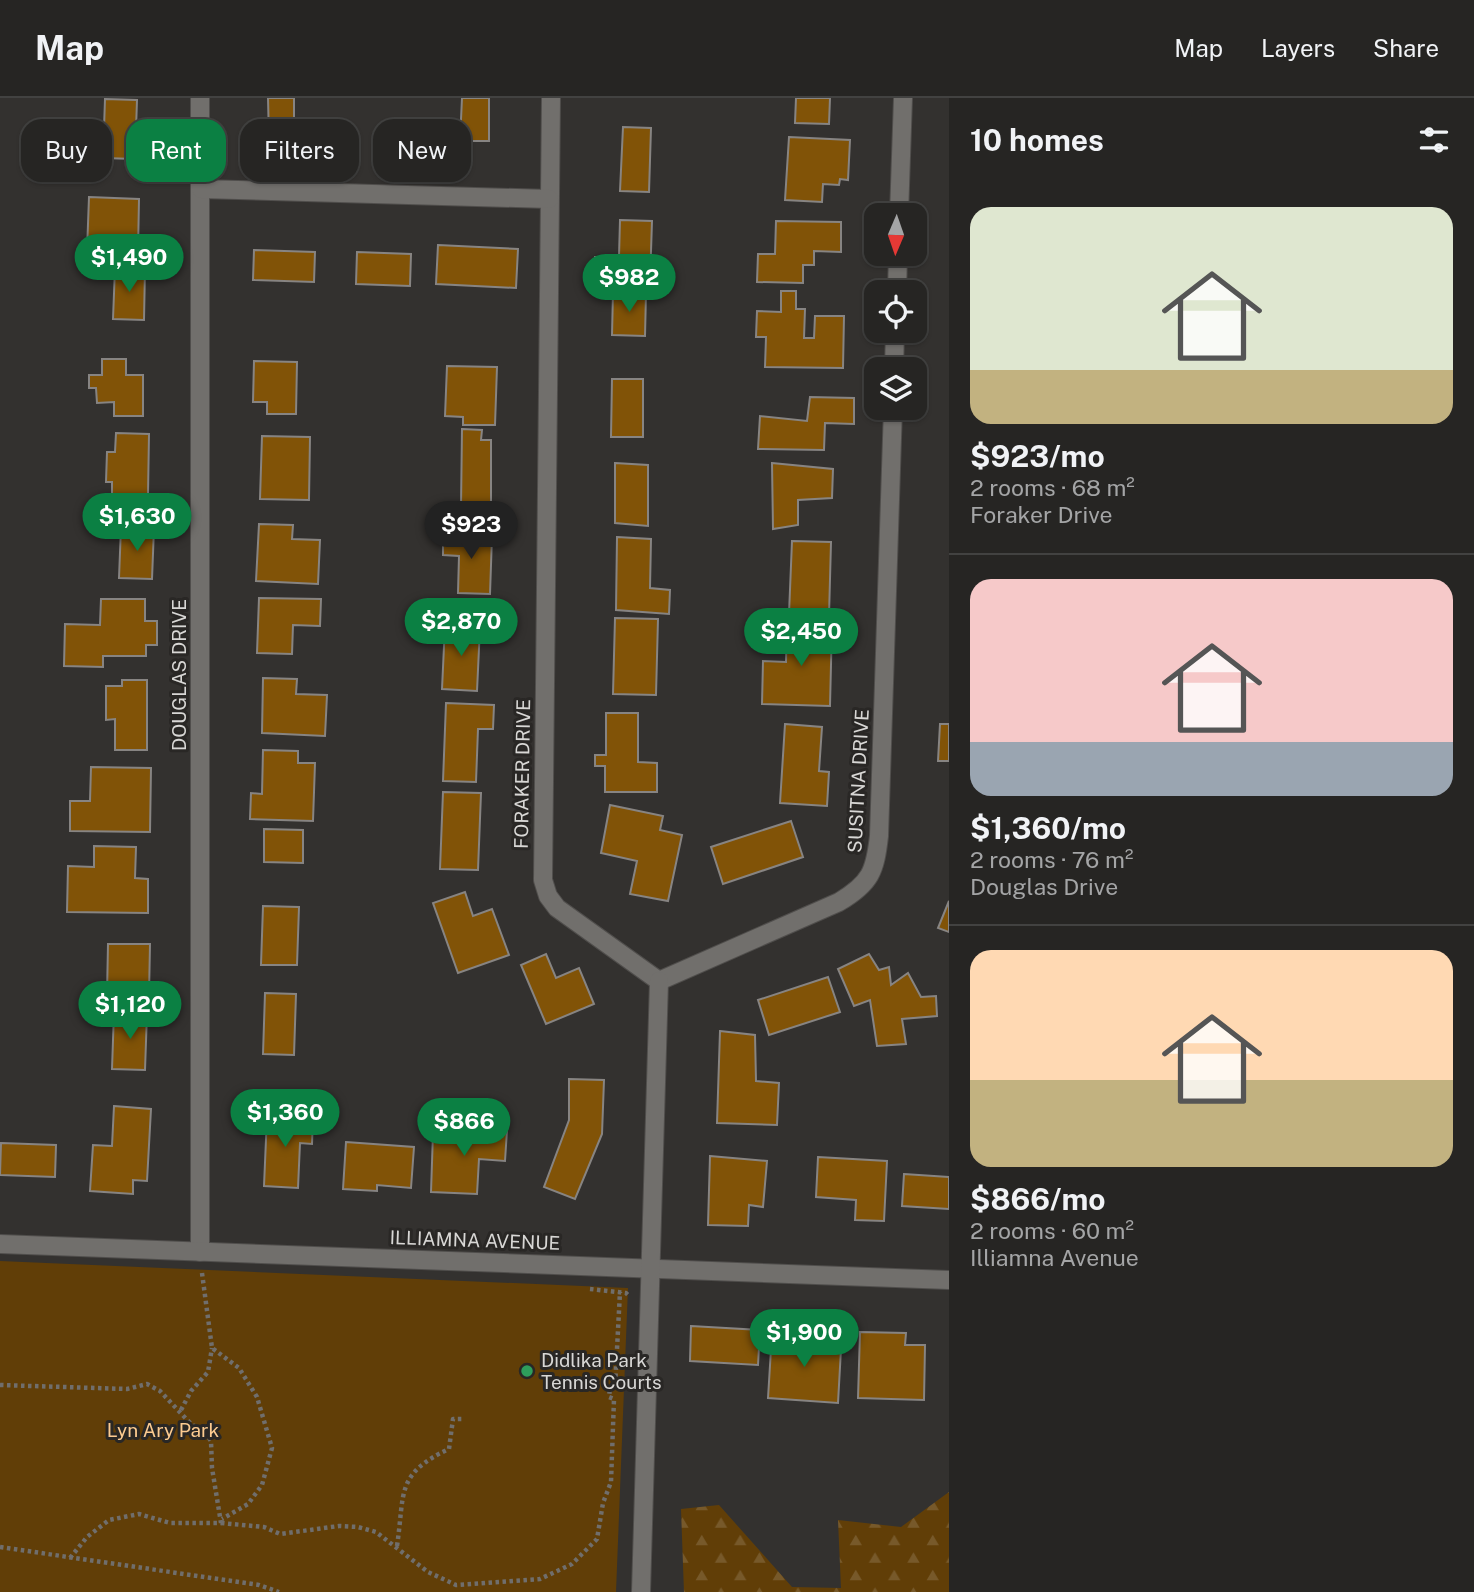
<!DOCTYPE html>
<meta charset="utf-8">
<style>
:root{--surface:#262523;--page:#2e2d2b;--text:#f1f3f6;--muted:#a4a5a6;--line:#424241;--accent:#0b8043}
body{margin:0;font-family:"Public Sans",sans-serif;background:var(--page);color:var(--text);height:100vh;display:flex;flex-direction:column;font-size:26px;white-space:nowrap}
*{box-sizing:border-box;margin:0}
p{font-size:23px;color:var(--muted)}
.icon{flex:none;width:38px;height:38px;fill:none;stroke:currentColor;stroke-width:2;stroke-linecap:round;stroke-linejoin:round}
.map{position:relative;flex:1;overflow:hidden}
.details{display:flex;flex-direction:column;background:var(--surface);width:525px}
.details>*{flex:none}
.hud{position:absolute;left:21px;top:21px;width:665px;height:63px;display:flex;gap:14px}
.needle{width:46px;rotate:182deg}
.buttons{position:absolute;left:864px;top:105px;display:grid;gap:14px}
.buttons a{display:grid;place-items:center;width:63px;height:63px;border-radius:14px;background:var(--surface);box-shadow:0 2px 5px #0004,0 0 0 2px var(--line);font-size:35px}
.price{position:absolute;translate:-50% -60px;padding:0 16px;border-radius:24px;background:var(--accent);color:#fff;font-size:23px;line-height:46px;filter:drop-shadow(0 2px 4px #0008)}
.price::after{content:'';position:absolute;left:50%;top:42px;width:21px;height:16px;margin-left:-10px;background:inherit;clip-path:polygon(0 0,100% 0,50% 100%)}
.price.selected{background:#222;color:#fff}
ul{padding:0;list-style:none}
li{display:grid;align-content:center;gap:14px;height:371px;padding:0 21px}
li+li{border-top:2px solid var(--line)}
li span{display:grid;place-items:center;height:217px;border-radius:21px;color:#555}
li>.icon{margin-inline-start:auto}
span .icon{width:126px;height:126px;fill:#fffc;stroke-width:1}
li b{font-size:30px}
h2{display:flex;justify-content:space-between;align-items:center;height:84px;padding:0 21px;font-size:30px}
.chip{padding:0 24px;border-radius:21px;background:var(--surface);box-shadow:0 2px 5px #0004,0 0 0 2px var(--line);font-size:24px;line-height:63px}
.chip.selected{background:var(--accent);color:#fff}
header{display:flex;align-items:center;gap:42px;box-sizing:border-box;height:98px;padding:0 35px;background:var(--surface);border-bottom:2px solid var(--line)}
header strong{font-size:33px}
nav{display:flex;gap:38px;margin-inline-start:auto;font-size:24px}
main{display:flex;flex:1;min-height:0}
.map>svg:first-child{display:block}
.forest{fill:url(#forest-firs)}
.park{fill:#613e07}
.building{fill:#815307;stroke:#878482;stroke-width:2}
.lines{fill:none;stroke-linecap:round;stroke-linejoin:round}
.minor-casing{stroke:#504e4c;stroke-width:20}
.path{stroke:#706e6c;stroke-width:4.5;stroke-dasharray:3.5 3.5;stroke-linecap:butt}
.minor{stroke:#716f6c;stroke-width:18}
.leisure-dot{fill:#2e9e5b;stroke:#292725;stroke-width:2.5}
.labels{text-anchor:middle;stroke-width:6;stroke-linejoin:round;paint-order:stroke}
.street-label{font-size:19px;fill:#d8d7d5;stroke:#292725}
.poi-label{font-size:19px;fill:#d8d7d5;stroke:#292725;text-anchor:start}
.park-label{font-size:19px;fill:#fccb90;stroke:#292725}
</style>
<header>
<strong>Map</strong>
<nav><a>Map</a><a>Layers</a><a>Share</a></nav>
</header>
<main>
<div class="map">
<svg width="949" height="1494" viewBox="0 0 949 1494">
<defs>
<pattern id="forest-firs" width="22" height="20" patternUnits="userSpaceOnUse" patternTransform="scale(1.75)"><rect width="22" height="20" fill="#613e07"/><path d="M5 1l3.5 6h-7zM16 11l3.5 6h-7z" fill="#77592a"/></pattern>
</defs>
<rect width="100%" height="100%" fill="#33312f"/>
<path class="forest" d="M949,1394V1494H684L681,1411L719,1407L792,1489L841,1490L838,1422L901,1429Z"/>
<path class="park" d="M0,1163L628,1190L616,1494H0Z"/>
<g class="building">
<path d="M268,0H294V41L269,42Z"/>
<path d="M462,0H489V43H460Z"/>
<path d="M796,0H830L829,26L795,25Z"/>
<path d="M105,1L137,2L135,61L103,60Z"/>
<path d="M623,29L651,30L649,94L620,93Z"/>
<path d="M789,39L850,42L848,82L840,81L839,87L823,86L822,104L785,102Z"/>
<path d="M89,99L139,101L138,154L87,153Z"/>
<path d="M620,122L652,123L650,184L594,182L595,159H619Z"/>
<path d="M776,123L841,124V154L814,153V167H803V185L757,184L758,156H775Z"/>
<path d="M438,147L518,151L516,190L436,186Z"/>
<path d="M254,152L315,154L314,184L253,182Z"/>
<path d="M357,154L411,156L410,188L356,186Z"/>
<path d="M115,170H145L144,222L113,221Z"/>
<path d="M781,193H796V211H805L804,240H814L815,218H844L843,270L765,269L766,239H756L757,213L781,214Z"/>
<path d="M613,194L646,195L645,238L612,237Z"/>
<path d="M102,261H126V277H143V318H114V304L97,305L96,290H89V277H102Z"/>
<path d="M254,263L297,264L296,316H267V304H253Z"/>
<path d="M447,268L497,269L495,327H463V319L445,318Z"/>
<path d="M612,281H643V339H611Z"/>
<path d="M810,299L854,300V326L825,325L824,352L758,351L760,318L807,323Z"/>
<path d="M462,331L482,332L481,342H491V409H461Z"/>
<path d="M116,335L149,336L148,397H112V384H106L107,354H115Z"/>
<path d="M262,338L310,339L309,402L260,401Z"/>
<path d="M615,365L648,367V428L615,425Z"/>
<path d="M772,365L833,371L832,400L798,402V427L773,431Z"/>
<path d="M259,426L293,427L292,441L320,442L318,486L256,483Z"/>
<path d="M121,429L154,430L152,481L119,480Z"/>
<path d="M443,436L492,438L490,496L458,495L459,458L443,457Z"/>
<path d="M617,439L651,441L650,490L670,492L669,516L616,512Z"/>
<path d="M792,443L831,444L829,518L789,516Z"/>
<path d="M259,500L321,501L320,528L293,527L292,556L257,555Z"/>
<path d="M101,501H145V523H157V547H146V558H103V569L64,568L65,526L100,527Z"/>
<path d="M615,520L658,521L656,597L613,596Z"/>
<path d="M787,524L832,525L830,608L762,606L763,563L786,564Z"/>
<path d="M445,527L480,529L477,593L442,591Z"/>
<path d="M263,580L297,581L296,596L327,597L325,638L262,635Z"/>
<path d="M122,582H147V652H115V621L106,622V588H122Z"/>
<path d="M446,605L494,607L493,631H478L476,684L443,683Z"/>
<path d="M606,615H638V664L657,665V694H605V668H595V657H606Z"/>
<path d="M785,626L822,629L819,673L829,674L827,708L780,705Z"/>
<path d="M940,626H949V663H938Z"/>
<path d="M263,652L298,653V665H315L313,723L250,721L251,695L262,696Z"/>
<path d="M91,669L151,670L150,734L70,733V703H90Z"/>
<path d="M443,694L481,695L478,772L440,771Z"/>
<path d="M610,707L663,718L660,732L682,737L668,803L630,796L637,763L601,755Z"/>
<path d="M791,723L803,759L723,786L711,749Z"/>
<path d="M264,731L303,732V765L264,764Z"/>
<path d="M94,748L136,749L135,780L148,781V815L67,814L68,768L94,769Z"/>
<path d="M465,794L473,818L492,811L509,857L458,875L433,805Z"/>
<path d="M949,803V834L938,830Z"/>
<path d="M263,808L299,809L297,867H261Z"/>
<path d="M108,846H150L149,897H107Z"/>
<path d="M546,856L556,880L579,870L594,906L546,926L521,867Z"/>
<path d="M869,856L879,872L889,869L891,887L908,875L921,899L936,898L937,918L902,921L906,946L877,948L870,902L854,908L838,871Z"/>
<path d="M828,879L840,914L769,937L758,902Z"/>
<path d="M265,895L296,896L294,957L263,956Z"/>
<path d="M114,914L147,915L145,972L112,971Z"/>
<path d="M720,933L755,937L756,983L779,985L777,1027L717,1025Z"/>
<path d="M569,981L604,982L602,1036L575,1101L544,1089L569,1022Z"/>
<path d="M114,1008L151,1011L147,1083L133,1082V1096L90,1093L93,1047L112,1048Z"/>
<path d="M267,1018L313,1020L312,1046L300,1045L298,1090L264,1088Z"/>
<path d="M463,1030L507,1032L505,1063L479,1061L477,1096L431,1094L433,1035L463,1037Z"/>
<path d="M346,1044L414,1049L411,1090L377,1087V1093L343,1091Z"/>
<path d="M1,1045L56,1047L55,1079L0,1077Z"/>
<path d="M710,1058L767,1063L763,1109L749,1107L748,1128L708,1127Z"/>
<path d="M818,1059L887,1063L884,1123L855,1122L856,1102L816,1099Z"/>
<path d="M904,1076L949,1079V1111L902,1108Z"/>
<path d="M691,1228L760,1232L758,1267L690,1263Z"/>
<path d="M860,1234L906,1235L905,1247H925L924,1302L858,1300Z"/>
<path d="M772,1235L822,1238L821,1249L841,1251L838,1305L768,1300Z"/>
</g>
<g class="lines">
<g class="minor-casing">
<g id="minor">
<path d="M200,0V1154"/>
<path d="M551,0L543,782L548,798L557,810L659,883"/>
<path d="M201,91L549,101"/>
<path d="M899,117L903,0"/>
<path d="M897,194L898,156"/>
<path d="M894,271L895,233"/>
<path d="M659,883L839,804C871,785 875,773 879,738L893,310"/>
<path d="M0,1146L949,1182"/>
<path d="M641,1494L659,883"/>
</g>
</g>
<g class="path">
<path d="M202,1175L212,1250L239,1270L257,1299L272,1350L262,1387L248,1406L222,1421"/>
<path d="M590,1191L626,1195L629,1198"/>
<path d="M0,1287L127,1291L147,1286L160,1293L192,1327L204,1332L211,1343L212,1370L221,1425H170L139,1416L109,1422L87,1439L70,1460"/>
<path d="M181,1312L191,1293L208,1274L212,1250"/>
<path d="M221,1425L264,1429L280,1436L339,1428L358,1429L376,1434L428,1474L456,1487L540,1481L572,1466L597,1441L603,1405L611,1384L614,1301L609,1299L610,1290L615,1289L620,1194"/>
<path d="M397,1448C405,1395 395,1376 449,1351L453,1321H462"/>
<path d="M0,1449L259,1487L279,1494"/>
</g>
<use href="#minor" class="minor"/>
</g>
<circle class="leisure-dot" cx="527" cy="1273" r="7"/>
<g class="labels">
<g class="street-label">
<text transform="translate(179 577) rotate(-90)" y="7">DOUGLAS DRIVE</text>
<text transform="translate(522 676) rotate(-89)" y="7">FORAKER DRIVE</text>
<text transform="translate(858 683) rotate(-87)" y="7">SUSITNA DRIVE</text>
<text transform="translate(475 1142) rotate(2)" y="7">ILLIAMNA AVENUE</text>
</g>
<g class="poi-label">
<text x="541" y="1269">Didlika Park<tspan x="541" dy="22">Tennis Courts</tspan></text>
</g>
<g class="park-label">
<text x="163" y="1339">Lyn Ary Park</text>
</g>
</g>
</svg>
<div class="buttons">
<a><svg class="needle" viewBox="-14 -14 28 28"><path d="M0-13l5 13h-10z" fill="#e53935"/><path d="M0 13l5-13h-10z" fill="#a4a5a6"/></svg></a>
<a><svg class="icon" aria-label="locate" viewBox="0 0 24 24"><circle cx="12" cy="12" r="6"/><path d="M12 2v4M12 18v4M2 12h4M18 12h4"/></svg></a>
<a><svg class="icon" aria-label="layers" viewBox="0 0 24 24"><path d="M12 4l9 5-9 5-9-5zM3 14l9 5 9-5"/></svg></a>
</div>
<b class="price" style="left:129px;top:196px">$1,490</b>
<b class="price" style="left:629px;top:216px">$982</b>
<b class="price" style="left:137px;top:455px">$1,630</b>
<b class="price selected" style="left:471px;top:463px">$923</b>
<b class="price" style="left:461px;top:560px">$2,870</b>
<b class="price" style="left:801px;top:570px">$2,450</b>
<b class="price" style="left:130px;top:943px">$1,120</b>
<b class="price" style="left:285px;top:1051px">$1,360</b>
<b class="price" style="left:464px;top:1060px">$866</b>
<b class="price" style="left:804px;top:1271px">$1,900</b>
<div class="hud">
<a class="chip">Buy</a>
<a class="chip selected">Rent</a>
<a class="chip">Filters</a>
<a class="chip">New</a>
</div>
</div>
<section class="details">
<h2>10 homes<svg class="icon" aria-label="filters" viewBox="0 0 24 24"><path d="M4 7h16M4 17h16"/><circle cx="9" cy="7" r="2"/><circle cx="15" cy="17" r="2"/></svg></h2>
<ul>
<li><span style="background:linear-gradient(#dfe7d0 75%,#c2b280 0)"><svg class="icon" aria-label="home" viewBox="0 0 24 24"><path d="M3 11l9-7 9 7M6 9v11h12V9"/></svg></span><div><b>$923/mo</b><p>2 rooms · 68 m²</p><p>Foraker Drive</p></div></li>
<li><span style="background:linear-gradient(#f6c9c9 75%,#9aa5b1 0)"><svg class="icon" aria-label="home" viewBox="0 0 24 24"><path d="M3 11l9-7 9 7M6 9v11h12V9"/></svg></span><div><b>$1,360/mo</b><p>2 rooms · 76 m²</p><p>Douglas Drive</p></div></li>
<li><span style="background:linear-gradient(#ffd9b3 60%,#c2b280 0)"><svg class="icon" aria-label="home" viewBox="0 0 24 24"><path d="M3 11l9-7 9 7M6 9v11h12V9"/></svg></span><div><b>$866/mo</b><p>2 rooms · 60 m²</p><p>Illiamna Avenue</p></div></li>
</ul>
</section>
</main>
